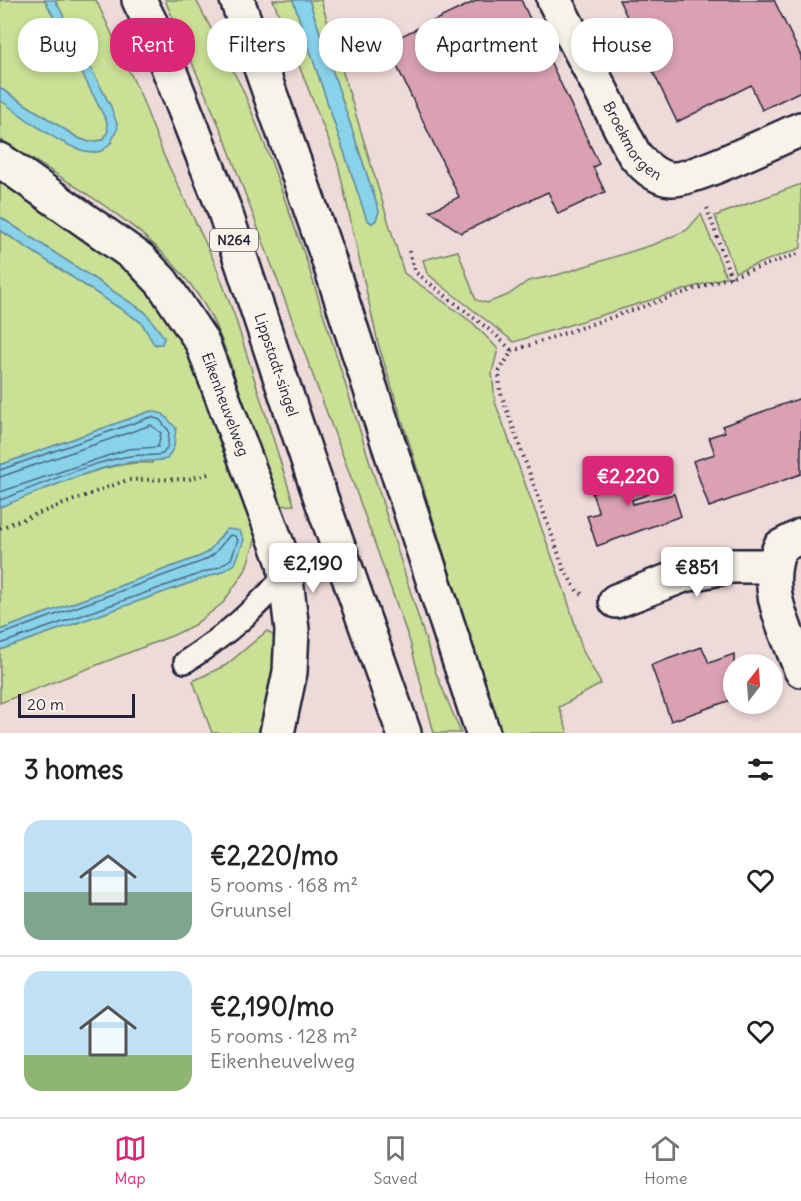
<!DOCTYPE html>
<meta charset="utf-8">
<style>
:root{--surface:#fff;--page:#f6f6f6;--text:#222;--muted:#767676;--line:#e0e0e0;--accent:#db2777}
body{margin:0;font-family:Delius,sans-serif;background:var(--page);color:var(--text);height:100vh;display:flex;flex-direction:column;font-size:22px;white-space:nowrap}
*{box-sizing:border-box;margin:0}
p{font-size:20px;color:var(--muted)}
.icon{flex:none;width:33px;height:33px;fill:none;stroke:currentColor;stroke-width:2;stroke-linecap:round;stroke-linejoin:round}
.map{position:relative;height:733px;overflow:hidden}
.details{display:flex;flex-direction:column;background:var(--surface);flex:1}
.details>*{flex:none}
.top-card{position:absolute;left:18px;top:18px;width:765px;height:54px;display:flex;gap:12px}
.needle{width:39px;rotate:17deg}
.tools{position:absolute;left:723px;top:654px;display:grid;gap:12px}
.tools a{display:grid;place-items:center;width:60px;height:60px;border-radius:50%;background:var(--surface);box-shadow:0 3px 9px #0003;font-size:30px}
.scale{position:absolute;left:18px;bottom:15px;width:117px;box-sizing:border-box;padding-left:6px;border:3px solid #22223b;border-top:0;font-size:16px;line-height:21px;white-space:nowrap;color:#22223b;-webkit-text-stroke:4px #f7f3e8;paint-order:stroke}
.price{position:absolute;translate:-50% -51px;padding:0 14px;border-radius:6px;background:#fff;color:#222;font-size:20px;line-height:39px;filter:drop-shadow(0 2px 3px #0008)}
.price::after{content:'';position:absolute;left:50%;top:36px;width:18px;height:14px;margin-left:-9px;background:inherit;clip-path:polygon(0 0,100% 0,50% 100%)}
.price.on{background:var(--accent);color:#fff}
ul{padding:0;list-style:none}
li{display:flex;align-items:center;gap:18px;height:150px;padding:0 24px}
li+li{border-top:2px solid var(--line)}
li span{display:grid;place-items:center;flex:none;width:168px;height:120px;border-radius:18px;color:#555}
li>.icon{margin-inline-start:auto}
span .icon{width:72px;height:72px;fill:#fffc;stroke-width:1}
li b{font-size:26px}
h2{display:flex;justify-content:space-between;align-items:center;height:72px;padding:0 24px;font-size:26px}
.pill{padding:0 21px;border-radius:24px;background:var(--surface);box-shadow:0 3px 9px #0003;font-size:21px;line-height:54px}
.pill.on{background:var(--accent);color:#fff}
.dock{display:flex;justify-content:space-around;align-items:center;height:84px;border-top:2px solid var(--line);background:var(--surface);font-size:16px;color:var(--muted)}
.dock a{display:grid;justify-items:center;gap:3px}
.dock .on{color:var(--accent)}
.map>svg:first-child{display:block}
.green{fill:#c9e095;stroke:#768168;stroke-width:1.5}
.water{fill:#89d3ea;stroke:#608ca4;stroke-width:1.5}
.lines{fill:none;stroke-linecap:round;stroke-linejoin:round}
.shore{stroke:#4b6981;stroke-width:1.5}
.building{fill:#d9a1b2;stroke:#22223b;stroke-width:1.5}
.service-casing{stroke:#22223b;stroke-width:26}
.minor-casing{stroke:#22223b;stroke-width:38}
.primary-casing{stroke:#22223b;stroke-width:38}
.path{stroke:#22223b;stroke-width:4;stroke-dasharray:1.5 4.5;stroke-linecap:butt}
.service{stroke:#f7f3e8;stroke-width:21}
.minor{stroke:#f7f3e8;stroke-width:33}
.primary{stroke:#f7f3e8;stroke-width:33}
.labels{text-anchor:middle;stroke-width:6;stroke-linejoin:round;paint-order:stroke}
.shield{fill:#f7f3e8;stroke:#62616f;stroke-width:1.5}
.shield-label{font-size:14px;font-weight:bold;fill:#22223b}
.street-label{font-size:15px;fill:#22223b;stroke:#f7f3e8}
</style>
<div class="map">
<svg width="801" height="733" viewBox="0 0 801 733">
<rect width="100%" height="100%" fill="#eedad8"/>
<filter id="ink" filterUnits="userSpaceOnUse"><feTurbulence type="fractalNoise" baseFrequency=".0167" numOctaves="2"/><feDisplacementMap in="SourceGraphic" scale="12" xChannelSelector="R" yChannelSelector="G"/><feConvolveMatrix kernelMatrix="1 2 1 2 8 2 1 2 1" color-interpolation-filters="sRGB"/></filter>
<g filter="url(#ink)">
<g class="green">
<path d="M0,0H45L107,122L108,131L103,140L89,142L78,138L0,88Z"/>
<path d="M55,0H96L140,94L164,156L214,261L235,317L294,505L279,506C267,470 254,434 242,398C231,365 221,331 202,301C155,227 71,185 0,139V100L62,142H112L111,107Z"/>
<path d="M165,0H196L243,90L270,158L307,262L436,673L461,733H434L410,642L356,491L224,137Z"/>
<path d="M273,0H293L367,220L372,223L376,220L379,211L309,0H321L404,273L473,323L498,349L492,373L495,402L565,592L583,651L601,684L559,707L568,733H500L378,343L338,164Z"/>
<path d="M0,176L94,236L155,297L194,361L258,532L245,571L223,603L194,625L174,635L0,703V650L221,572L240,531L227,529L209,551L201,556L0,630V507C45,490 104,460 152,463L151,411L0,465V230L141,322L156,345L164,339L145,312L0,217Z"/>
<path d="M801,184V248L735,272L715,216Z"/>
<path d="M701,214L726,277L514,342L441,285L427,273L423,260L458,251L476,300L487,303L508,295L528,281L557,275L655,244L687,230Z"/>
<path d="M267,631L281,641L266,733H212L193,681L226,665Z"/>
</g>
<g class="water">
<path d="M45,0H55L111,107L118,127C114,136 112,144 103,150C79,163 21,114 0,100V88L78,138L89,142L103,140L108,131L107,122Z"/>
<path d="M293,0H309L379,211L376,220L372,223L367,220Z"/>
<path d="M0,217L145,312L164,337L162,344H154L141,322L0,230Z"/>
<path d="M151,411L163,414L176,428L174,447L167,459C155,462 144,460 131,462C93,467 37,493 0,507V465Z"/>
<path d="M227,529L240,531L244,540L235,564L221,572L0,650V630L201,556L209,551Z"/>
</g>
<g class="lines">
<g class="shore">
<path d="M0,470L151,417L160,420L169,431L168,445L163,454C151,457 141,454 130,456C86,463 42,485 0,500"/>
<path d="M0,477L151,425L161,433L158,447L128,449L0,492"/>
<path d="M0,635L203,561L213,555L230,535L235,536L238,540L231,559L219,567L0,644"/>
</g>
</g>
<g class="building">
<path d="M478,0H521L599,164L593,167L605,192L558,214L548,192L461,233L430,211L459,197L386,43Z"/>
<path d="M619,0H774L801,56V91L762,110L751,85L677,122Z"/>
<path d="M801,398V474L709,507L693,461L715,454L709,437L725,432L722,426Z"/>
<path d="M637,462L649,494L632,500L633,504L674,494L681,516L597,546L587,516L599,513L592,493L611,486L606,472Z"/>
<path d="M702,647L709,663L734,654V699L671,721L651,665Z"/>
</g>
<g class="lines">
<g class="service-casing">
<path id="service" d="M185,662C226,635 254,611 286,574"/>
</g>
<g class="minor-casing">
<g id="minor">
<path id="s1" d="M554,0L634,154C643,165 656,178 671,179C692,181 777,139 801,129"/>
<path id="s2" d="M0,160L140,259L162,282L202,342L284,563L292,630L290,672L277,733"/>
<path d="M801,536L780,547C762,591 786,628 801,670"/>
<path d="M616,601L684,575L730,566H772"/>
</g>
</g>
<g class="primary-casing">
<g id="primary">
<path id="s3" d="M139,0L151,24L224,209L316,484L404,733"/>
<path d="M237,0L327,255L483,733"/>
</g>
</g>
<g class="path">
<path d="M707,208L731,278"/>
<path d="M409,251L415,272L496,335L512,351"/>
<path d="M0,528L127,480L189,479L212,473"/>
<path d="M582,594L577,591L564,569L500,391L499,372L512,351L801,253"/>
</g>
<use href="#service" class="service"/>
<use href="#minor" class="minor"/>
<use href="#primary" class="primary"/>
</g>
</g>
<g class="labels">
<rect class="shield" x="210" y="229" width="48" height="22" rx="4.5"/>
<g class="shield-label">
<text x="234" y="245">N264</text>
</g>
<g class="street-label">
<text dy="5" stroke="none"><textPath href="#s1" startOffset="162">Broekmorgen</textPath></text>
<text dy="5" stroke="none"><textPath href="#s3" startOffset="390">Lippstadt-singel</textPath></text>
<text dy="5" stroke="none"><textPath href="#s2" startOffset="342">Eikenheuvelweg</textPath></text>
</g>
</g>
</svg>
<div class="tools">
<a><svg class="needle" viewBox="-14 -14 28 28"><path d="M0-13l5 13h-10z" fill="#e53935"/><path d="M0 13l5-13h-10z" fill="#767676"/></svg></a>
</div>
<div class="scale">20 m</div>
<b class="price on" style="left:628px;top:507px">€2,220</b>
<b class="price" style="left:313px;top:594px">€2,190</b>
<b class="price" style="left:697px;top:598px">€851</b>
<div class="top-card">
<a class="pill">Buy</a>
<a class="pill on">Rent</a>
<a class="pill">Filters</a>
<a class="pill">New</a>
<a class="pill">Apartment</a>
<a class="pill">House</a>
</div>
</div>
<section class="details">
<h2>3 homes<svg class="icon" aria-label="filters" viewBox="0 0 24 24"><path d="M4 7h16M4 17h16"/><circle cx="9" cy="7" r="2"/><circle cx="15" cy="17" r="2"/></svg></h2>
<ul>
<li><span style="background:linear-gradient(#bfe0f5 60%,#7fa58c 0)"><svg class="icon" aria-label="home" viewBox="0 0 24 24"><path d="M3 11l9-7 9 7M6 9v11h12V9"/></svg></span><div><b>€2,220/mo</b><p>5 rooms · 168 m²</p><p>Gruunsel</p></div><svg class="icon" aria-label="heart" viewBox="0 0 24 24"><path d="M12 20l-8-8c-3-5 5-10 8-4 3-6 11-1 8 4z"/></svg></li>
<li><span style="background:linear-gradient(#bfe0f5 70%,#8fb573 0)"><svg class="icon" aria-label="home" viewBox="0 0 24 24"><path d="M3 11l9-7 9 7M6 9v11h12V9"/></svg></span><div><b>€2,190/mo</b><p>5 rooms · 128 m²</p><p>Eikenheuvelweg</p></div><svg class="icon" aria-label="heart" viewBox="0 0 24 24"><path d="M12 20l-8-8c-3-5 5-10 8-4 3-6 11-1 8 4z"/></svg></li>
</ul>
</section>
<nav class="dock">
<a class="on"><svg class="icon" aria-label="map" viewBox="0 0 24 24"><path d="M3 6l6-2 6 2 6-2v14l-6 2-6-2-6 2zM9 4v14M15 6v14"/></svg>Map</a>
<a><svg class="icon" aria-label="saved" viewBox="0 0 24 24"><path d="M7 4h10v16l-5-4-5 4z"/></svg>Saved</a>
<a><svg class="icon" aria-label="home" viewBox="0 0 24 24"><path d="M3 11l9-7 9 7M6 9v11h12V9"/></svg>Home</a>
</nav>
